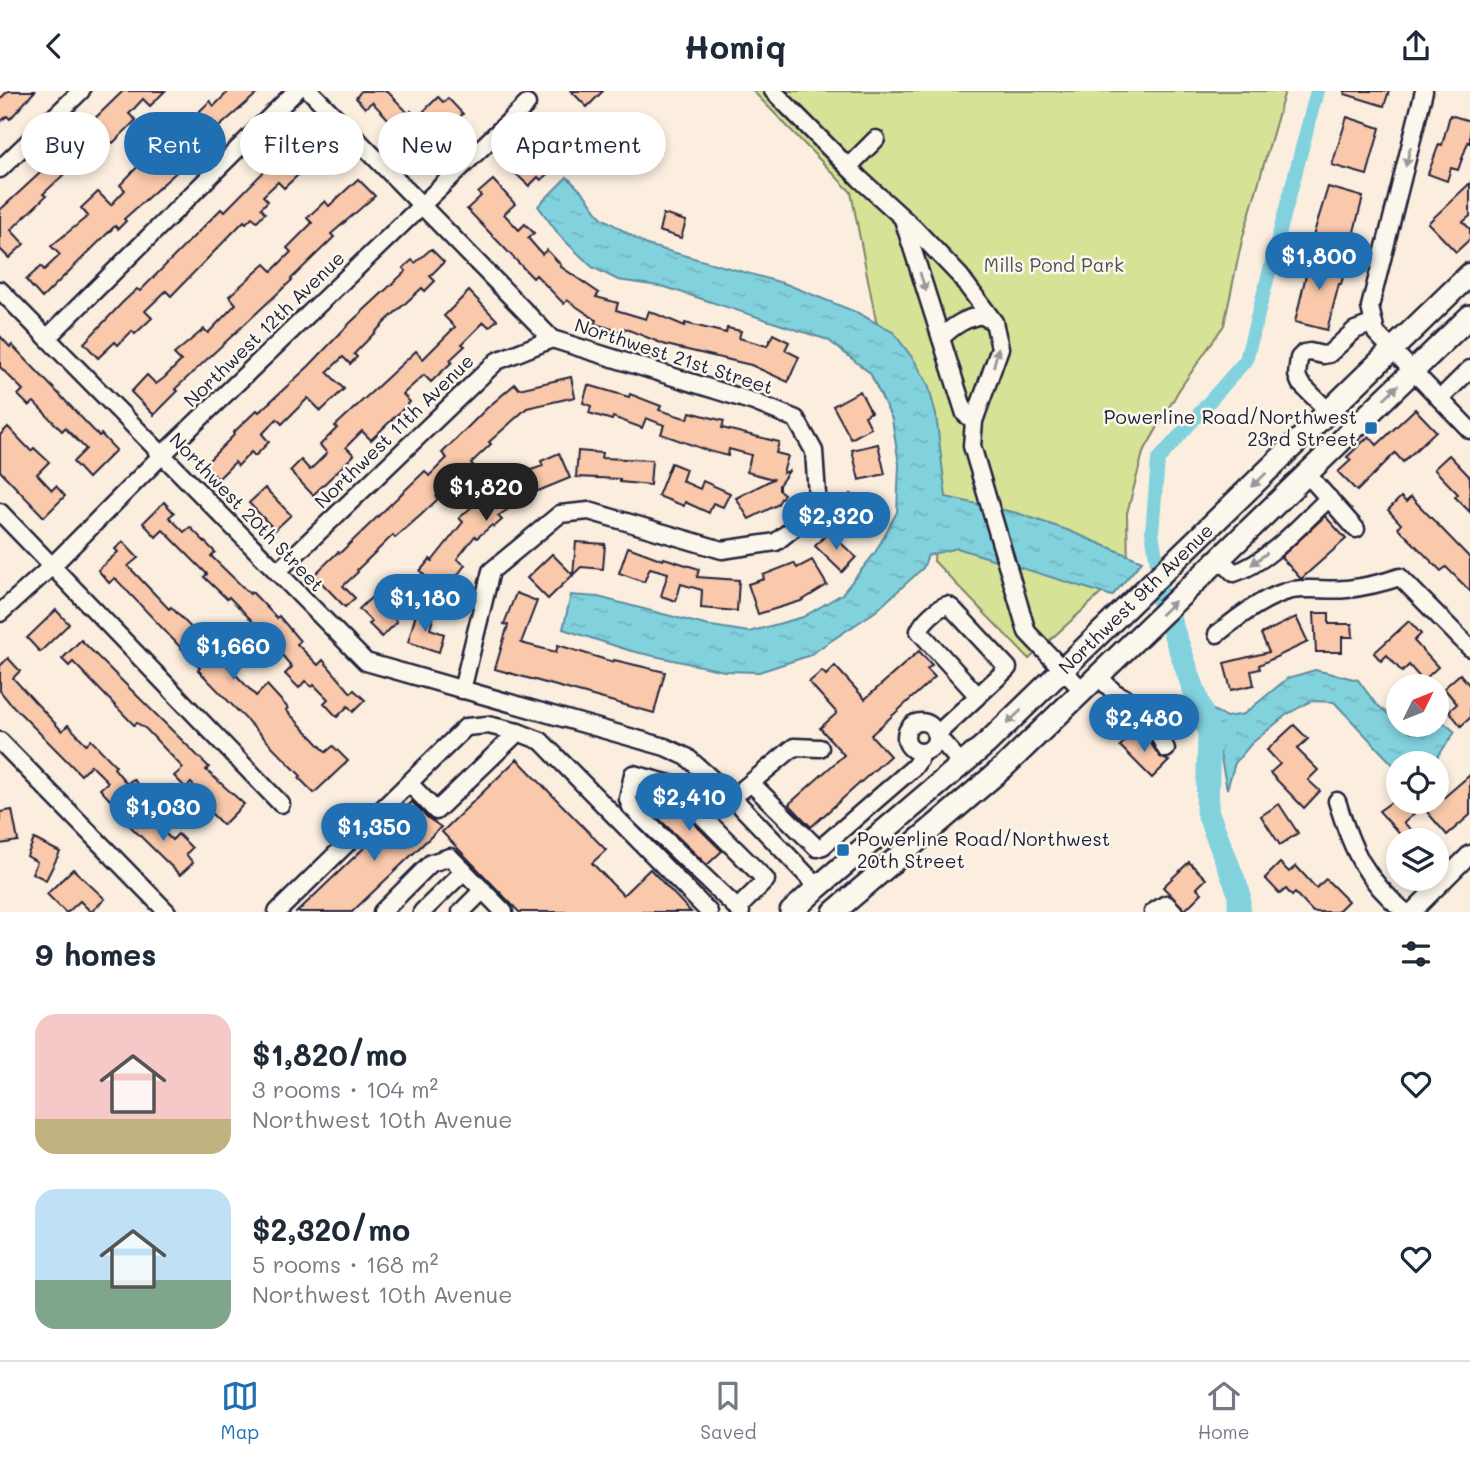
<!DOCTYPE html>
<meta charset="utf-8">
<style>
:root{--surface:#fff;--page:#f2f2f3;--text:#1f2937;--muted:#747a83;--line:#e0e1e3;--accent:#1f6fb2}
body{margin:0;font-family:Mali,sans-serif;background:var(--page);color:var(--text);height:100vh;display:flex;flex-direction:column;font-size:26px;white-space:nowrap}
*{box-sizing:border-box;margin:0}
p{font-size:23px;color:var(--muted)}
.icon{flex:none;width:38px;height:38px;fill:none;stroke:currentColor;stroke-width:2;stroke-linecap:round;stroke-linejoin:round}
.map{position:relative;height:821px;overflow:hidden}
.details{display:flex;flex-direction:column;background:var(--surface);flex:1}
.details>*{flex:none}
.hud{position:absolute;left:21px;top:21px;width:700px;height:63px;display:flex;gap:14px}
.needle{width:46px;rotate:47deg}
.controls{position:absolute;left:1386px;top:583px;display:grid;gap:14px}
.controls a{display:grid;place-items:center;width:63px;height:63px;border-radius:50%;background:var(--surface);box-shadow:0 4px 10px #0003;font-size:35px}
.price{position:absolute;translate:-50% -60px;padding:0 16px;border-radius:24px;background:var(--accent);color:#fff;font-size:23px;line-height:46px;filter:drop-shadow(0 2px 4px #0008)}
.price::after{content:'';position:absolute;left:50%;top:42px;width:21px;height:16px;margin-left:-10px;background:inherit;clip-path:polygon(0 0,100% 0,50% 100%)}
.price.active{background:#222;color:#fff}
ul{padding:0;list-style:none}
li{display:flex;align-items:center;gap:21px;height:175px;padding:0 35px}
li span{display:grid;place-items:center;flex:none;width:196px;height:140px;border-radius:21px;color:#555}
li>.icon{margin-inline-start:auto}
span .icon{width:84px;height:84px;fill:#fffc;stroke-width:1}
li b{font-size:30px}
h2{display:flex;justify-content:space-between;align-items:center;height:84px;padding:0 35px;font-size:30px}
.pill{padding:0 24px;border-radius:32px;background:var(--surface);box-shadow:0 4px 10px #0003;font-size:24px;line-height:63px}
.pill.active{background:var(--accent);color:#fff}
header{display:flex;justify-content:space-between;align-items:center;height:91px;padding:0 35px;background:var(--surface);font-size:32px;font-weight:700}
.dock{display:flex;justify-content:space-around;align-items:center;height:98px;border-top:2px solid var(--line);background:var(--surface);font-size:19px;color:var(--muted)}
.dock a{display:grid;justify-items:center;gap:4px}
.dock .active{color:var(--accent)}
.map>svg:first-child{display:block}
.green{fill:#d6e295;stroke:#7c8268;stroke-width:2}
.water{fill:url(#water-ripples);stroke:#5c8c9d;stroke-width:2}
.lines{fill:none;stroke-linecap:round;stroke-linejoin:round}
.canal{stroke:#82d2de;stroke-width:14}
.river{stroke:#82d2de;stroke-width:23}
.building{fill:#fac8aa;stroke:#22223b;stroke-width:2}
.minor-casing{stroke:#22223b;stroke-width:21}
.major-casing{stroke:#22223b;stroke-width:26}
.minor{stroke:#fbf7ec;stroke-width:16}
.major{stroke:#fbf7ec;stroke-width:21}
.oneway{fill:#99979c}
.poi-dot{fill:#1f6fb2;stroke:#fbf7ec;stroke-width:2.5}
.labels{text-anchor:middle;stroke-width:5;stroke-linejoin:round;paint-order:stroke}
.park-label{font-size:19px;fill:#4f5252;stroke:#fbf7ec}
.street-label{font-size:19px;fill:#22223b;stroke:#fbf7ec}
.poi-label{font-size:19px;fill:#22223b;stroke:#fbf7ec;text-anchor:end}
</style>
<header><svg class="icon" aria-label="back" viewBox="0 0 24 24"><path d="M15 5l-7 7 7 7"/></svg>Homiq<svg class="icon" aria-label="share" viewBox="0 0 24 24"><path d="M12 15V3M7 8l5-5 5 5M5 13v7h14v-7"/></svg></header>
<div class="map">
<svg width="1470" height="821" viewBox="0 0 1470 821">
<defs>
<pattern id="water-ripples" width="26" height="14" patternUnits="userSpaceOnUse" patternTransform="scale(1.75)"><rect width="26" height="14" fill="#82d2de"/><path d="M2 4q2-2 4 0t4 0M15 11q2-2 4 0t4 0" fill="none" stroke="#70b4bf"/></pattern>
</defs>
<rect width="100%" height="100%" fill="#fbeedf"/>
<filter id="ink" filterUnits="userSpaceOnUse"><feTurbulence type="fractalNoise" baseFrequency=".0143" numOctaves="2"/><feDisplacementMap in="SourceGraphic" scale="14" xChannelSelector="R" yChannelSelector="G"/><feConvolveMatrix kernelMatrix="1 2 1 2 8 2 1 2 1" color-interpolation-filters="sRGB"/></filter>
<g filter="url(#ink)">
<path class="green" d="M753,0H1285L1242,149L1224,234L1179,299L1143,362L1127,422L1128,478L1029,568L934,470L937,401L878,240L851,101Z"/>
<g class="water">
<path d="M567,86L585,104L601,126L647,154L786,193L858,222L893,241L914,269L928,293L936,324L946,406L1017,422L1067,439L1142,470L1112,505L957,457L928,464L923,477L876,520L808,565L759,581L724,580L631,560L563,538L571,504L598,506L705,534L749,541L803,526L842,503L875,462L897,421L899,373L892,328L870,282L828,249L665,196L618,189L592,176L560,145L538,115Z"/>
<path d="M1315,579L1358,589L1375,612L1411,642L1422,634H1437V626L1455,641L1433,672H1398V679L1334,611L1311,610L1286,624L1251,653L1235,672L1227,698L1211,618L1226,626L1244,623L1288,587Z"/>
</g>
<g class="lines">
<path class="canal" d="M1163,510L1152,441L1158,369L1246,269L1317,0"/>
<path class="river" d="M1163,510L1209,642L1207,720L1239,802V821"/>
</g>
<g class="building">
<path d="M8,0H35L10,28L7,25L0,31V8Z"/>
<path d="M123,0H165L150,15L143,8L129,23L136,29L113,52L109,49L81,76L77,71L43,103L46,105L11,139L24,153L9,167L0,158V119L65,59L81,43L78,40L86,33L87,35Z"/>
<path d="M229,0H260L211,43L179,74L182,76L124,128L126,130L118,138L115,135L42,207L26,189L41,175L44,179L60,164L51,155L88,125L81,117L98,101L111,114L125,99L120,94L145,68L152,75L180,47L176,43L210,10L214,15Z"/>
<path d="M361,0H387L409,23L411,20L417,27L438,6L443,11L448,7L463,23L444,41L438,35L423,48L430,56L416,68L403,54L399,57L386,43L395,35L372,11L365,17L356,7Z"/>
<path d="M571,0H603L587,16Z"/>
<path d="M1345,0H1389L1384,15L1345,3Z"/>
<path d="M1450,24L1470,30V52L1468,51L1458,79L1451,77L1447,90L1428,83L1439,53L1442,54Z"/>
<path d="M1347,26L1380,37L1367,84L1332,74Z"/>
<path d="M309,33L323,47L318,52L325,59L284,97L278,91L263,105L268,110L261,117L265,122L257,130L252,126L246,132L244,130L171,205L166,200L145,220L152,227L135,243L132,240L118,254L115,251L98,267L84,252L123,211L137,198L140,200L221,118L224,121L286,58L284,55Z"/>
<path d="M530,55L553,78L541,89L538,86L529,95L514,81L528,67L523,62Z"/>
<path d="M358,88L375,105L331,143L334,146L291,188L292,189L175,298L178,300L154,324L131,301L147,284L156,293L164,287L181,270L174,263L204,238L208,242L236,213L229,205L265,173L272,180L291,161L287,157L312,132L307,127L325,110L329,115Z"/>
<path d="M493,89L515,113L504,123L519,139L525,133L534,142L528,147L542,163L547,159L561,174L560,175L599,202L596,206L618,212L616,219L646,228L649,220L685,235V232L726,242L727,237L741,240L739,247L767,255L773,243L789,251L785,259L799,266L788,291L751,274L666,254L624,237L623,241L595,233L596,229L567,209L564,213L536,184L533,187L467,118L481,105L478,102Z"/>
<path d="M1470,92V125L1463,131L1470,138V148L1456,161L1428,132Z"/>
<path d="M1328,96L1363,106L1350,156L1313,145Z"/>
<path d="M663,123L686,130L681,147L659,140Z"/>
<path d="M431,158L444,171L430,185L435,190L425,200L422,197L386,230L354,263L357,266L350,273L343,266L327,281L344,298L321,320L308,307L282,333L277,328L262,343L269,351L255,365L251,361L238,375L235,371L218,388L204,374L234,344L233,342L257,319L259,321L309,275L350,232L406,180L403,177L412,169L415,172Z"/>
<path d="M1306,165L1346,176L1341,193H1339L1327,239L1295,231L1306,184L1301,183Z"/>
<path d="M469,200L497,229L489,236L484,231L462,253L465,255L450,269L452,271L431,291L424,284L403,303L410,311L371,349L362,340L346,356L354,364L313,404L290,380L301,369L310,379L327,362L320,354L337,337L335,335L416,260L423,268L455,236L444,225Z"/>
<path d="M0,245L10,256L12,254L99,345L101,343L116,359L88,387L73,371L86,358L65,337L62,340L34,311L29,315L18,304L23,299L0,276Z"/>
<path d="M571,286L575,306L527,317L489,351L491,353L471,372L473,374L457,391L453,388L436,406L438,408L421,424L395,447L393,444L357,479L358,481L343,495L355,507L345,516L314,484L338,461L340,462L425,380L429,385L447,367L442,362L486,318L515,293L519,298Z"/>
<path d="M588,294L629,306L630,303L661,315L659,319L688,328L690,321L724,330L722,337L779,351L776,362L788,365L783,382L789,380L779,394V399L784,403L777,414L749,428L736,407L773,388L747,381L751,364L729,358L728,365L709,360L661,343L664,334L646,327L642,337L613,326L612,329L589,322L591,315L583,312Z"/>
<path d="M860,300L871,321L865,325L871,337L851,348L833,315Z"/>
<path d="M1415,318L1436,340L1403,371L1395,362L1357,400L1338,381L1351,369L1347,366L1369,345L1377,354Z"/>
<path d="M8,336L31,360L34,357L49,371L37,383L52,399L56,395L65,405L44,426L0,380V344Z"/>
<path d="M878,353L885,383L859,389L852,359Z"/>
<path d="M578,360L602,362L601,367L652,369L650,394L620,391V388L576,386Z"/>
<path d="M559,362L570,387L533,402L498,425L502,429L494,436L492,434L477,447L475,445L457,468L465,474L454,489L459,493L446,508L439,503L435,508L418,493L425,485L420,480L430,468L432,470L463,431L459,427L482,407L484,409L522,382L543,375L541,370Z"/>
<path d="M1449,364L1470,386V421L1455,406L1458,403L1434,378Z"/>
<path d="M671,372L686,378L682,390L700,398L703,390L730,402L723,416L713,412L709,422L685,411L684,415L658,405Z"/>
<path d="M265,397L291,424L275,439L249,412Z"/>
<path d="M850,403L873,414L863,436L839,425Z"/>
<path d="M1401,406L1406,411L1411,406L1470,467V500L1446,476L1441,480L1398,437L1401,433L1388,419Z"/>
<path d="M164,411L174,422L169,426L184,441L190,436L215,461L211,465L250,503L252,501L277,527L279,525L300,550L297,553L318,574L323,569L351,602L354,599L365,609L353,621L348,615L337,626L324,612L328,608L314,594L312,596L305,590L299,597L285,583L292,576L261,539L229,506L227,508L204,486L207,483L163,439L156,446L143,432Z"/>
<path d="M1325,425L1346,448L1301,488L1281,466Z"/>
<path d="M829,441L856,466L842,481L815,455Z"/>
<path d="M123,451L138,467L128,475L169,518L171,516L201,547L205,544L212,552L216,548L225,557L218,565L256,605L267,594L288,617L286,619L326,661L333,655L348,670L314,702L299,687L301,685L198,579L200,577L115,487L109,492L98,479L118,461L115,458Z"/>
<path d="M576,451L605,453L603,478L581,476L548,508L527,487L552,463L573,484Z"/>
<path d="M628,456L663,469L664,467L699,478L697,486L739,489L737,520L701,517L702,499L681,493L676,510L661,505L668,482L650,477L644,491L619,482Z"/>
<path d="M812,469L827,494L801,510L758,523L748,493L764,488L763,484L794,472L797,477Z"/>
<path d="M516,502L537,510L521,552L556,561L558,554L613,571L614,569L665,581L654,622L495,578L508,534L504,533Z"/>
<path d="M373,505L397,531L382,546L369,533L372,531L359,518Z"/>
<path d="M56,519L69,533L40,561L27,547Z"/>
<path d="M1314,522H1329V533H1352L1353,546H1342V561H1316Z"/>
<path d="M416,523L433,528L430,538L444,543L439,561L408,551Z"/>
<path d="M1296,526L1308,551L1259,574L1260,578L1251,580L1254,594L1231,599L1224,572L1269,561L1261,543Z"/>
<path d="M1409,530L1421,543L1414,550L1438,576L1423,590L1409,574L1402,581L1387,564L1381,570L1374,562Z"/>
<path d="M81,549L209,676L206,679L244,713L223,734L207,718L211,714L191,692L186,697L174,685L183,677L146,638L137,632L134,634L73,571L69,575L62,568Z"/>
<path d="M919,560L932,574L927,578L935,586L871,644L890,665L811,736L789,713L844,664L820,637L837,622L809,591L822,580L826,584L835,575L865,608Z"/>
<path d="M8,567L20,580L13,587L62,640L68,634L86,653L91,649L116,675L114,677L127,693L133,688L141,697L136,701L141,707L130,717L117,703L110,709L100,698L108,691L91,674L81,684L9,611L0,600V575Z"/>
<path d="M1460,583L1470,595V627L1461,635L1449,620L1457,613L1444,597Z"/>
<path d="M1294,634L1308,648L1297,658L1318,679L1308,689L1320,700L1304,717L1270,682L1280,673L1267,659Z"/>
<path d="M1137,638L1151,653L1160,666L1169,670L1152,687L1120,655Z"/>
<path d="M517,668L606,759L592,772L623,804L650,778L691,821H519L442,741Z"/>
<path d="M1470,684V724L1447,744L1427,721Z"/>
<path d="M671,710L722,760L707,774L656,725Z"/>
<path d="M1393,710H1409L1417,720L1404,732L1423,749H1405L1379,720Z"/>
<path d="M412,711L428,727L441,736L352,821H297Z"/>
<path d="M1279,713L1298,742L1280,754L1261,725Z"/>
<path d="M12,719L18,750L0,753V721Z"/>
<path d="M143,720L172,749L178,743L192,757L186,763L193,772L180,784L129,734Z"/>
<path d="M34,748L60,761L46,789L32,782L37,771L27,765Z"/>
<path d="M1189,771L1206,788L1197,797L1202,802L1185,819L1163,796Z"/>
<path d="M1280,772L1289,781L1296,775L1316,797L1326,788L1348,810L1337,821H1313L1295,802L1292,805L1286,798L1280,803L1265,787Z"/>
<path d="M73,778L105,808L91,821L80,810L68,821H65L47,803Z"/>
</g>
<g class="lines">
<g class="minor-casing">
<g id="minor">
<path d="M310,0L552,248L754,311L796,328L814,360L817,404L795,436L776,451L722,459L589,420L560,423L491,480L462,599"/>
<path d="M773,0L860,88L915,138L960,185L994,231L1000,257L974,330L972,355L1027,541L1084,601"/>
<path d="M1424,0L1370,216L1376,242L1470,339"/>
<path d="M848,76L876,48"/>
<path d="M0,78L81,0"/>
<path d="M903,128L965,323L974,330"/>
<path d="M0,199L366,571L665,656L687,666L732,706L818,796"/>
<path d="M48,246L296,0"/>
<path d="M941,247C953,235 964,228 981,224L994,231"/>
<path d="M1440,308L1470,278"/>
<path d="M1329,321L1300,292L1297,284L1299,267L1304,262L1310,261L1323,264L1329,263L1355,239L1374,232"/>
<path d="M1307,383L1356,438"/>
<path d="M0,421L281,713"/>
<path d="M1219,467L1234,482C1268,472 1303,431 1329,407"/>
<path d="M277,481L497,270L552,248"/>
<path d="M0,522L52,475L162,364L527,13"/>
<path d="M1217,543C1238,526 1265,505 1292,499C1310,496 1329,500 1347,498C1365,496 1382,492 1400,486L1470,557"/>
<path d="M1099,586L1114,601L1139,615L1149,625L1166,658"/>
<circle cx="921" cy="646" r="15"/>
<path d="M518,641L541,650L709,821"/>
<path d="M0,650L167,821"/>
<path d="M962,673L936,644L978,605L919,540C923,530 937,517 947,514L952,517L1008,577L978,605"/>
<path d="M751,692L817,757L823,755L914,676L919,669L920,661"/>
<path d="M742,699L794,656L820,657"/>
<path d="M1337,710C1352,759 1365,788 1405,821"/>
<path d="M464,780L504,821"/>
<path d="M737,818L766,789L670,693L633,683L628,708L631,716L741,821"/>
<path d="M277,821L466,636L488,634L518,641L436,720L409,692"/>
<path d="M382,821L431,772L450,766L464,780L422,821"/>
<path d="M461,821L483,799"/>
<path d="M1153,821L1166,813L1174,821"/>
<path d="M1412,821L1470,763"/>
</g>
</g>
<g class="major-casing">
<g id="major">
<path id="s1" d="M791,821L818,796L987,652L1470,183"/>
<path d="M834,821L1005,675L1470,225"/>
</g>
</g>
<use href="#minor" class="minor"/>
<use href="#major" class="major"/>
</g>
<defs><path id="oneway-solid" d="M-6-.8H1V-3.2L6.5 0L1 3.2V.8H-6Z" transform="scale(1.75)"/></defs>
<g class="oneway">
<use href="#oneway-solid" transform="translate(1408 66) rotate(104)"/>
<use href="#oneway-solid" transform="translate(923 191) rotate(72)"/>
<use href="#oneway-solid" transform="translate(996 266) rotate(-76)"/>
<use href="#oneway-solid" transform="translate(1391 301) rotate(-44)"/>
<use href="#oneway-solid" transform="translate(1259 389) rotate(136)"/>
<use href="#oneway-solid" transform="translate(1259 468) rotate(143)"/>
<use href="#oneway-solid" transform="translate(1168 517) rotate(-44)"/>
<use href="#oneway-solid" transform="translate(1014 626) rotate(136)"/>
</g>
</g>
<g class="poi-dot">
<rect x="1364" y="330" width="14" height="14" rx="3.5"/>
<rect x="836" y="752" width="14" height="14" rx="3.5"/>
</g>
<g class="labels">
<g class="park-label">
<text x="1054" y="181">Mills Pond Park</text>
</g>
<g class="street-label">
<text transform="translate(264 238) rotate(-44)" y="7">Northwest 12th Avenue</text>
<text transform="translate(674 265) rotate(18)" y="7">Northwest 21st Street</text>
<text transform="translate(394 340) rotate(-44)" y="7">Northwest 11th Avenue</text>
<text transform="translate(247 421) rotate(46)" y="7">Northwest 20th Street</text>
<text dy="7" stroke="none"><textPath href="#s1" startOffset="466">Northwest 9th Avenue</textPath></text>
</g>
<g class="poi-label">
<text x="1357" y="333">Powerline Road/Northwest<tspan x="1357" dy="22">23rd Street</tspan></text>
<text x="857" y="755" text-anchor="start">Powerline Road/Northwest<tspan x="857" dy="22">20th Street</tspan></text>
</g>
</g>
</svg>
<div class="controls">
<a><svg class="needle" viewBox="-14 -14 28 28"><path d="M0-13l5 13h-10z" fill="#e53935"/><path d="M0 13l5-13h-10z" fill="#747a83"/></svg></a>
<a><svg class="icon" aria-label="locate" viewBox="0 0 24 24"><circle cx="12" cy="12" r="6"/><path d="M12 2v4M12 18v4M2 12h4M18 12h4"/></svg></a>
<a><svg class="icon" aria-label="layers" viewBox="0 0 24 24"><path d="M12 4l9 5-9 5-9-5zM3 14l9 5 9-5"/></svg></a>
</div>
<b class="price" style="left:1319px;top:201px">$1,800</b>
<b class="price active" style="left:486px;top:432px">$1,820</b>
<b class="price" style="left:836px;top:461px">$2,320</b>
<b class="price" style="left:425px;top:543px">$1,180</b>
<b class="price" style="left:233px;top:591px">$1,660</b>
<b class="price" style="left:1144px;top:663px">$2,480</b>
<b class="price" style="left:689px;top:742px">$2,410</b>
<b class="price" style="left:163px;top:752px">$1,030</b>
<b class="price" style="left:374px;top:772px">$1,350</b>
<div class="hud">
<a class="pill">Buy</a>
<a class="pill active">Rent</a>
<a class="pill">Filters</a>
<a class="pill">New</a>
<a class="pill">Apartment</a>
</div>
</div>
<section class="details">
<h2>9 homes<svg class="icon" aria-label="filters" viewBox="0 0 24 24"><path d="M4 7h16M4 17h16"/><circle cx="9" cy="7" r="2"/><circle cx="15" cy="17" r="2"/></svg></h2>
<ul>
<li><span style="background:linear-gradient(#f6c9c9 75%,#c2b280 0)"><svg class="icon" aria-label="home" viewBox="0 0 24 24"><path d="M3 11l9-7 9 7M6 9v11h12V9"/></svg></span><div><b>$1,820/mo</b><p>3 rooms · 104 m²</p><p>Northwest 10th Avenue</p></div><svg class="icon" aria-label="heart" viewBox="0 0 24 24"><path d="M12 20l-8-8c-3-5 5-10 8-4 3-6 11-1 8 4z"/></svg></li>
<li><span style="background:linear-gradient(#bfe0f5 65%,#7fa58c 0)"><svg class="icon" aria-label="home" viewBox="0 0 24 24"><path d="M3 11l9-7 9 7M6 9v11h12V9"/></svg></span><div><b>$2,320/mo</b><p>5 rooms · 168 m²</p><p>Northwest 10th Avenue</p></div><svg class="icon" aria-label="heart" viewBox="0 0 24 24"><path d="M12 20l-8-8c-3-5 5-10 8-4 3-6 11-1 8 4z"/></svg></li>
</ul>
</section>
<nav class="dock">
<a class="active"><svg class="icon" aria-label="map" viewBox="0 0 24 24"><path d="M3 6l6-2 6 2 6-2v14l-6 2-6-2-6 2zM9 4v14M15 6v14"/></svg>Map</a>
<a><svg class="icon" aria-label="saved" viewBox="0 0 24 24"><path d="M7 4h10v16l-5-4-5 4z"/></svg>Saved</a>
<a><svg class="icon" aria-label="home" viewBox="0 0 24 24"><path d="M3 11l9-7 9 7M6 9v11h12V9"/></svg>Home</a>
</nav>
